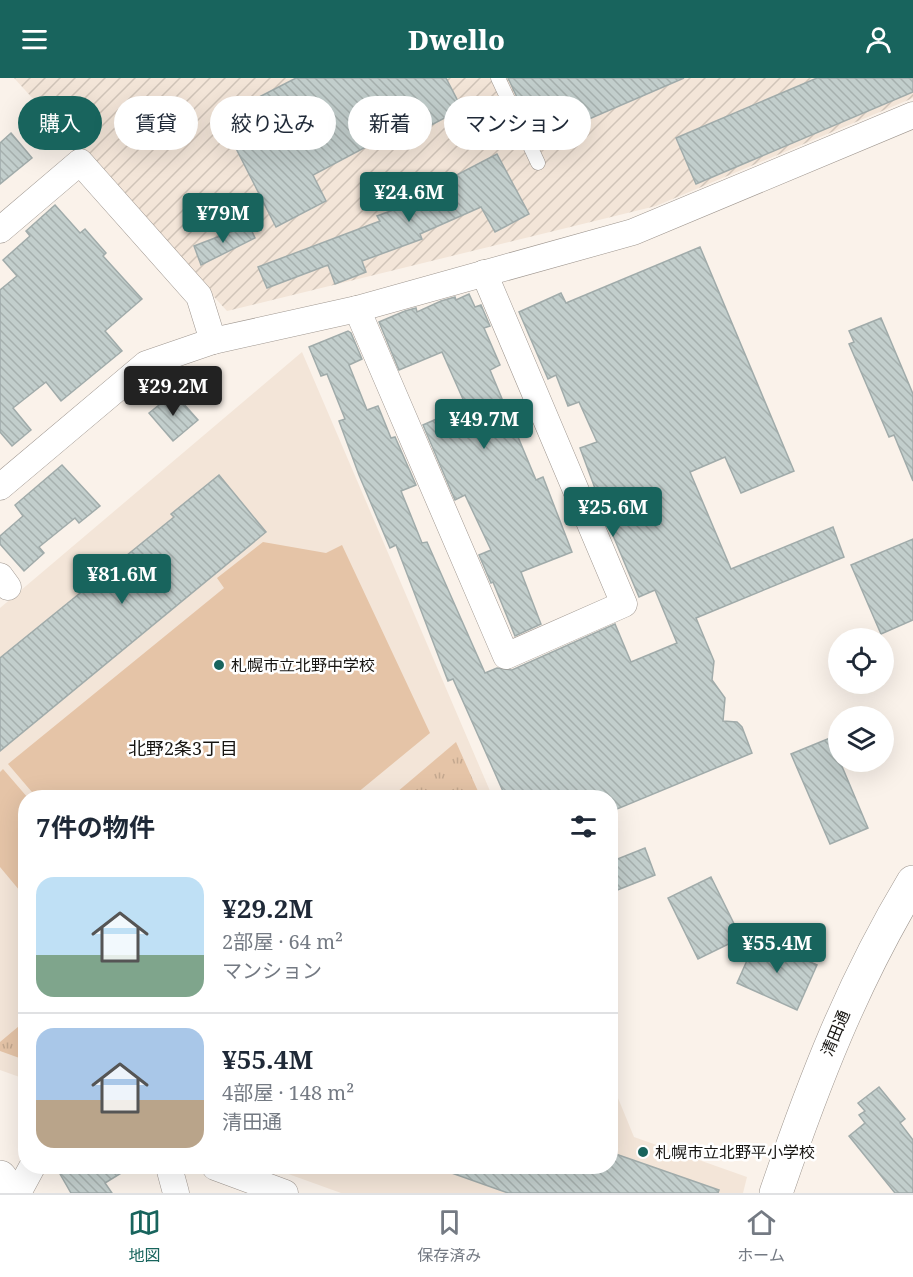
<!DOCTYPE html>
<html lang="ja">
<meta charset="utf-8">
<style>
:root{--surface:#fff;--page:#f2f2f3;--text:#1f2937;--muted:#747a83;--line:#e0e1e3;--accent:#18645d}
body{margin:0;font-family:"Noto Serif","Noto Sans JP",serif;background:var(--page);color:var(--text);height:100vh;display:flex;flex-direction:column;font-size:22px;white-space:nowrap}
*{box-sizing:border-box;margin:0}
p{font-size:20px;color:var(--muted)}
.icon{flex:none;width:33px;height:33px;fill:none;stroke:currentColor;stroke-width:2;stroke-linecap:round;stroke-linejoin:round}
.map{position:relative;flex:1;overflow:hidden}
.side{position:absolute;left:18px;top:712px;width:600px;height:384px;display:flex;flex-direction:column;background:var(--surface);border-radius:24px;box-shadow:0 6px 24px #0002}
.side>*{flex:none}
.banner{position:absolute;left:18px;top:18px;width:600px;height:54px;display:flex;gap:12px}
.buttons{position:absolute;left:828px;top:550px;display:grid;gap:12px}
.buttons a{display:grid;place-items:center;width:66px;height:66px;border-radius:50%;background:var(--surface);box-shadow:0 6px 24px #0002;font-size:30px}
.price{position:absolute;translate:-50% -51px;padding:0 14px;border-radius:6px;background:var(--accent);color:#fff;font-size:20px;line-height:39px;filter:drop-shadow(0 2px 3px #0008)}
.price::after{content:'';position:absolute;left:50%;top:36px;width:18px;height:14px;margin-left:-9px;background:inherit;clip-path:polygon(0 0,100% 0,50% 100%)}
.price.selected{background:#222;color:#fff}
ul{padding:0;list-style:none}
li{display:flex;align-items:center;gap:18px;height:150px;padding:0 18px}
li+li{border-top:2px solid var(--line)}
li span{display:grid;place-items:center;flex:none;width:168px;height:120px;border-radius:18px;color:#555}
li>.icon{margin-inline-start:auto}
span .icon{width:72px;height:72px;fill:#fffc;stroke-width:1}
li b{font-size:26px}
h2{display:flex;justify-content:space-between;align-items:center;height:72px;padding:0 18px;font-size:26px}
.chip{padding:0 21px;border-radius:27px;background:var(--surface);box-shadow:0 6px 24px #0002;font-size:21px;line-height:54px}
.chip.selected{background:var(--accent);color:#fff}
header{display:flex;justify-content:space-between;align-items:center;height:78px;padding:0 18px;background:var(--accent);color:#fff;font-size:27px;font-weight:800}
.dock{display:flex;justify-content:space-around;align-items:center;height:84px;border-top:2px solid var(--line);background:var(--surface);font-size:16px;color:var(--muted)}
.dock a{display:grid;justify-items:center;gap:3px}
.dock .selected{color:var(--accent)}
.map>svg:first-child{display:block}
.built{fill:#f3e5d8}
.industrial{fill:url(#industrial-furrows)}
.green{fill:#e5c4a7}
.park{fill:url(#park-tufts)}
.building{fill:url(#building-back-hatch);stroke:#a0abaa;stroke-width:1.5}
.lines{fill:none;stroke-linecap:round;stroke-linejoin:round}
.lane-casing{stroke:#9f9790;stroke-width:15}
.street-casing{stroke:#9f9790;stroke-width:27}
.secondary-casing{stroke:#9f9790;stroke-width:34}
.lane{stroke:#fff;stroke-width:14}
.street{stroke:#fff;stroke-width:26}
.secondary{stroke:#fff;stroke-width:33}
.poi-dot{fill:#18645d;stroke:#fff;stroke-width:2}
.labels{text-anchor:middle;stroke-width:5;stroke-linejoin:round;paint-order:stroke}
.poi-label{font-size:16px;fill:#171512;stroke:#fff;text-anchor:start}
.street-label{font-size:16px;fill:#171512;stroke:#fff}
.neighbourhood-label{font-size:18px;fill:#171512;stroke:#fff}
</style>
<header><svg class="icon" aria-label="menu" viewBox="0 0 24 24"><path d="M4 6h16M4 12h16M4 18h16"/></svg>Dwello<svg class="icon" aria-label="person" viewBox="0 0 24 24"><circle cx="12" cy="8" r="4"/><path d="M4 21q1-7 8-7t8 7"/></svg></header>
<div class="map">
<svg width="913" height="1115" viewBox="0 0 913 1115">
<defs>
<pattern id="industrial-furrows" width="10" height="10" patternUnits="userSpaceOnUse" patternTransform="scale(1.5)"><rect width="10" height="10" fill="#f3e5d8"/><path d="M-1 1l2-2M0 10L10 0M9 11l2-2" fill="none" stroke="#d0c4b8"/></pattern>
<pattern id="park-tufts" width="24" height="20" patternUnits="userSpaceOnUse" patternTransform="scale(1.5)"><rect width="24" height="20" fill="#e5c4a7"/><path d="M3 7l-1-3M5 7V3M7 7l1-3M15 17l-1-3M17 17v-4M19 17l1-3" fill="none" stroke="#c4a88f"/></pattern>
<pattern id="building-back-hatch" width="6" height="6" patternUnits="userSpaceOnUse" patternTransform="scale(1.5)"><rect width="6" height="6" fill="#c2cecc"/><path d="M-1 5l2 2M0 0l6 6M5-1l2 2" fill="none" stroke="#a6b0ae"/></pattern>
</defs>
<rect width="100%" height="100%" fill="#faf2ea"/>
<g class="built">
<path d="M302,274L493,720H26L25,1001L0,992V530Z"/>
<path d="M611,1003L634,1059L747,1099L743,1115H341L269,1089H610Z"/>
</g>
<path class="industrial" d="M14,0H913V20L656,128L227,233Z"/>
<g class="green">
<path d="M263,464L326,475L342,467L430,655L351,720H37L8,686L224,510L217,500Z"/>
<path d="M3,691L28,720H26L25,819L0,789V694Z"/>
</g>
<g class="park">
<path d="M456,664L481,720H390Z"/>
<path d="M25,943V982L0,973V964Z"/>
</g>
<g class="building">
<path d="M296,0H446L462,31L414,56L409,46L313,97L326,123L276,149L220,39Z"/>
<path d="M508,0H684L545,60L535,37L529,39L525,29L522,30Z"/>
<path d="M817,0H913V14L696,106L676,60Z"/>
<path d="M11,55L32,80L0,106V65Z"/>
<path d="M497,76L529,136L495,154L481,129L420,156L422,161L362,183L366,194L335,206L328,187L267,210L258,189L380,143L377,138L415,124L410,113L449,96L451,100Z"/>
<path d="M55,127L80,155L85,151L106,175L103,178L142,221L105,253L122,273L61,323L46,304L13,330L31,352L12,368L0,354V212L17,198L3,182L30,158L26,153Z"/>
<path d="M249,147L255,160L201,187L194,168Z"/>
<path d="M700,169L794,393L741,415L725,379L690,394L731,491L833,449L844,479L696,540L714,583L712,602L725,620L723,643L737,644L742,649L752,675L610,734V720H506L453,601L448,603L396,467L390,470L359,397L339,343L345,341L327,296L321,298L309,269L348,253L351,255L362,281L349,287L367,332L378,328L391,360L395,359L416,407L401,413L422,465L427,464L485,595L497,590L512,592L615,546L631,584L677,565L655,512L639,519L609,448L580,370L597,364L579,324L568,328L556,297L548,301L519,234L561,215L566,225Z"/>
<path d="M469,216L475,229L481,227L490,248L484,250L500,287L490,292L536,402L543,399L572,474L521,494L541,546L515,558L493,504L491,505L479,477L491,472L465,417L455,422L423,347L466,328L442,274L399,292L379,244L405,233L416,230L417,234L441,223L455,219L456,222Z"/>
<path d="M881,240L913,316V403L894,357L889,359L849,266L854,264L849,253Z"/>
<path d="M174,315L198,342L173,363L149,335Z"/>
<path d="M62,387L100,428L79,445L75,440L39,469L44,475L24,493L0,466V458L23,438L15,427Z"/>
<path d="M219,397L266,454L0,673V580L174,439L171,436Z"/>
<path d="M913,461V542L881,556L851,487Z"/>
<path d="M830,660L868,750L830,766L791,676Z"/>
<path d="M645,770L655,797L615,813L610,801V784Z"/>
<path d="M711,799L741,860L698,881L668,820Z"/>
<path d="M757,860L817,887L797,932L737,905Z"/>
<path d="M879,1009L905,1041L900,1045L913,1062V1115H895L849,1058L865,1045L859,1037L865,1033L858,1025Z"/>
<path d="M610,1074L719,1112L718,1115H508L443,1092V1089H610Z"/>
<path d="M56,1089H131L105,1105L112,1115H71Z"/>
</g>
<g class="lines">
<g class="lane-casing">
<path id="lane" d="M498,0L538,85"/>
</g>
<g class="street-casing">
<g id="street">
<path d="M0,152L80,84L199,218L213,263"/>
<path d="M357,231L506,578L624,526L484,195"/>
<path d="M0,409L146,286L213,263L357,231L633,154L913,37"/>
<path d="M0,498L8,509"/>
<path d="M169,1089L176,1115"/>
<path d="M215,1089L285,1115"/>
<path d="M18,1115L32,1089"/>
</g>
</g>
<g class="secondary-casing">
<g id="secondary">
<path d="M0,1099L12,1115"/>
<path d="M776,1115C814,1004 852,905 913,804"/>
</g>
</g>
<use href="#lane" class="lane"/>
<use href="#street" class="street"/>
<use href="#secondary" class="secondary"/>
</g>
<g class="poi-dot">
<circle cx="219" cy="587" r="6"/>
<circle cx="643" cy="1074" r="6"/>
</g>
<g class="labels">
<g class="poi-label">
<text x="231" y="593">札幌市立北野中学校</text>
<text x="655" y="1080">札幌市立北野平小学校</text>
</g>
<g class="street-label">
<text transform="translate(835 955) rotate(-67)" y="6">清田通</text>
</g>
<g class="neighbourhood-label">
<text x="183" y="677">北野2条3丁目</text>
</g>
</g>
</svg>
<div class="buttons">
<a><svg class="icon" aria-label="locate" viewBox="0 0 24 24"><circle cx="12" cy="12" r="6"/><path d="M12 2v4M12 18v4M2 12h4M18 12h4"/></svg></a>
<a><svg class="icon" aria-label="layers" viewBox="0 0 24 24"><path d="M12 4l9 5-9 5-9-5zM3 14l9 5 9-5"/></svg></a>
</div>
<b class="price" style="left:409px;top:145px">¥24.6M</b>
<b class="price" style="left:223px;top:166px">¥79M</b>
<b class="price selected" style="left:173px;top:339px">¥29.2M</b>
<b class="price" style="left:484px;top:372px">¥49.7M</b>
<b class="price" style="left:613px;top:460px">¥25.6M</b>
<b class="price" style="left:122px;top:527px">¥81.6M</b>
<b class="price" style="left:777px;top:896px">¥55.4M</b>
<div class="banner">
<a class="chip selected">購入</a>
<a class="chip">賃貸</a>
<a class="chip">絞り込み</a>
<a class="chip">新着</a>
<a class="chip">マンション</a>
</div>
<section class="side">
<h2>7件の物件<svg class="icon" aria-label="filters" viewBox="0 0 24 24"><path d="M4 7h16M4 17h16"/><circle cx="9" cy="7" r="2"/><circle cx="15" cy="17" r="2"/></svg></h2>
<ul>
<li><span style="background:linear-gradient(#bfe0f5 65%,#7fa58c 0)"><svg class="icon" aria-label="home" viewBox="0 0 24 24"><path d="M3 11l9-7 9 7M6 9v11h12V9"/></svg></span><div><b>¥29.2M</b><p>2部屋 · 64 m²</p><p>マンション</p></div></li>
<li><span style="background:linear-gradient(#a9c7e8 60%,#b9a48a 0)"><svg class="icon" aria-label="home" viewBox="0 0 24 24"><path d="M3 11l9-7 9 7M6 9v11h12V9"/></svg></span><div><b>¥55.4M</b><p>4部屋 · 148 m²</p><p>清田通</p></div></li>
</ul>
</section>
</div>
<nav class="dock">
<a class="selected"><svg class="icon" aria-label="map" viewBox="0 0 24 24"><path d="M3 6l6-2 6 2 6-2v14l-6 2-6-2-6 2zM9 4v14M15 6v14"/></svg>地図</a>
<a><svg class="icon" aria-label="saved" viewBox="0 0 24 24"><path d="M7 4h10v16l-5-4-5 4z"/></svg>保存済み</a>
<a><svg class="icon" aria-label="home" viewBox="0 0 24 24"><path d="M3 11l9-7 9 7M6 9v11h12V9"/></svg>ホーム</a>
</nav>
